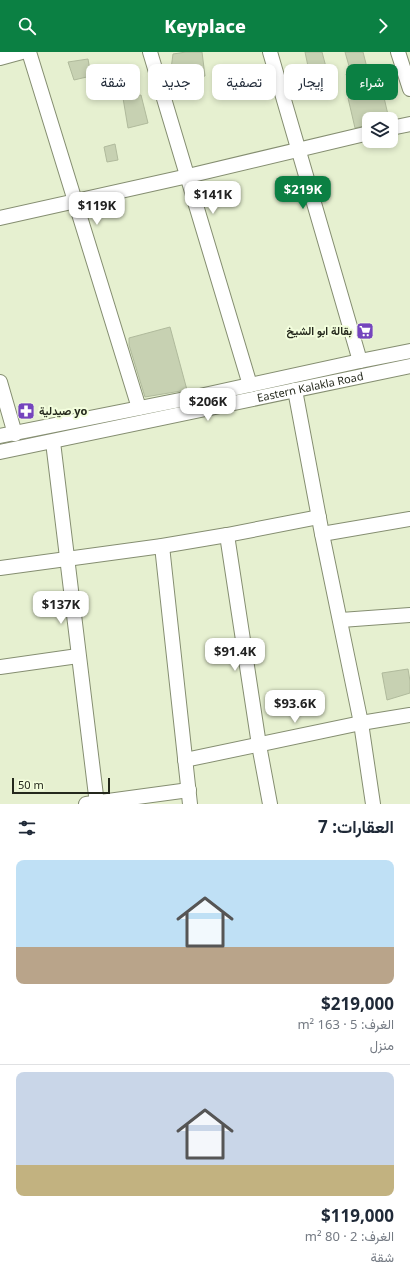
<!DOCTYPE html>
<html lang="ar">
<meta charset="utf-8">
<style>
:root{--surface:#fff;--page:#f6f6f7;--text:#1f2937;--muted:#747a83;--line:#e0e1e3;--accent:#0b8043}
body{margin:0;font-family:"Noto Sans",Vazirmatn,sans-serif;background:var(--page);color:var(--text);direction:rtl;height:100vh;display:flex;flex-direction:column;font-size:15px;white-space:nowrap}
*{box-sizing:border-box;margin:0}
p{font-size:13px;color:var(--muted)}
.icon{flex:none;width:22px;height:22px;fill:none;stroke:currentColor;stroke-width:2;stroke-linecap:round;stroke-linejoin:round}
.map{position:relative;height:752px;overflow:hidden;direction:ltr}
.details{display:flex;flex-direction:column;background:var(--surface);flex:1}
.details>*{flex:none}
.banner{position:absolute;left:12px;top:12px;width:386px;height:36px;direction:rtl;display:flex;gap:8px}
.buttons{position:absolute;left:362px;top:60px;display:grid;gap:8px}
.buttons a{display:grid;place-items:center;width:36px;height:36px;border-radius:8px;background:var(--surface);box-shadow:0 2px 6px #0003;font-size:20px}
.scale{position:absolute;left:12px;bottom:10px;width:98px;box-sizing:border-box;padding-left:4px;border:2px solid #24281c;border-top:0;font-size:11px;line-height:14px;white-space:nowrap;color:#24281c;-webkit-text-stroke:3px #f3fedd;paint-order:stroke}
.price{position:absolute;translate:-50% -34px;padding:0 9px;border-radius:8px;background:#fff;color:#222;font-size:13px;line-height:26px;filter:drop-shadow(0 1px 2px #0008)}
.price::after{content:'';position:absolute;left:50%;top:24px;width:12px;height:9px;margin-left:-6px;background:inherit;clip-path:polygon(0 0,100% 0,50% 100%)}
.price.current{background:var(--accent);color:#fff}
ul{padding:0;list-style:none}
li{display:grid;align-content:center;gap:8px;height:212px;padding:0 16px}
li+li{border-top:1px solid var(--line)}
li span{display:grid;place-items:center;height:124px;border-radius:8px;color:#555}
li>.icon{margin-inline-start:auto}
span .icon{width:72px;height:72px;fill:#fffc;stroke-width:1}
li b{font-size:17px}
h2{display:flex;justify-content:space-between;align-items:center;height:48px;padding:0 16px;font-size:17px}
.chip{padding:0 14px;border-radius:8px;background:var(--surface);box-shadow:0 2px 6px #0003;font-size:14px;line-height:36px}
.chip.current{background:var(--accent);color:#fff}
header{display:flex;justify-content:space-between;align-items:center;height:52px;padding:0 16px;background:var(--accent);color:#fff;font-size:18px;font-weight:800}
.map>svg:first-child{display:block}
.building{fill:#c7d1b2;stroke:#b0ba9c}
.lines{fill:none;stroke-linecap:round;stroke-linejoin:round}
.minor-casing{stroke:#858e71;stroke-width:16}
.minor{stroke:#fff;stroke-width:14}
.labels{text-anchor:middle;stroke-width:4;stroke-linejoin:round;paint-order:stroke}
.poi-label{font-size:11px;font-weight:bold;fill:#24281c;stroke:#f3fedd;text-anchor:end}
.street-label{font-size:11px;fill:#24281c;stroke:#f3fedd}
</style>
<header><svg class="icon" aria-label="forward" viewBox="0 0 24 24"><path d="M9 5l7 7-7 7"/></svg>Keyplace<svg class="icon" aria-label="search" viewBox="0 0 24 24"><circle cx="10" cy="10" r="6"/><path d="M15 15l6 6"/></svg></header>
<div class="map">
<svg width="410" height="752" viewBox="0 0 410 752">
<rect width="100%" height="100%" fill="#e6f0d0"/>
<g class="building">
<path d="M186,0H202L205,24L169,32L173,2Z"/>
<path d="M305,0H322L326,15L309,19Z"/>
<path d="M345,0H363L373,39L382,37L389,67H369V73L355,76L348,46L353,45L346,22L351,21Z"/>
<path d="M88,7L91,24L74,28L68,10Z"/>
<path d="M141,43L148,71L128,76L123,46Z"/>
<path d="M115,92L118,108L107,110L104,95Z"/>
<path d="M170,275L187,338L145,345L129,293V286Z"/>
<path d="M408,617L410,629V641L387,648L382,621Z"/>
</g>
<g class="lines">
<g class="minor-casing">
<g id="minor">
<path d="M29,0L139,356"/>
<path d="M150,0L250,333"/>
<path d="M270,0L360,309"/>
<path d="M398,0L410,37"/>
<path d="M0,6L22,0"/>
<path d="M391,76L410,72"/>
<path d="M0,166L188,124L369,81"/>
<path d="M0,330L15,382"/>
<path d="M295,338L322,482L361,671L373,752"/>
<path d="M0,384L195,345L360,309L410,299"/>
<path d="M53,390L97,752"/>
<path id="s1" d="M0,400L410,314"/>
<path d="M322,482L410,467"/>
<path d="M227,483L259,693L270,752"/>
<path d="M162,494L190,752"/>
<path d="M0,516L162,494L227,483L319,465"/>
<path d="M341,568L410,563"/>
<path d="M0,615L78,604"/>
<path d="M185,708L361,671L410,663"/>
<path d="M86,752L189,738"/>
</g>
</g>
<use href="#minor" class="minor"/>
</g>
<defs>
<g id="supermarket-square" transform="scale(0.9)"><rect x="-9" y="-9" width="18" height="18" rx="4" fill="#7545bd" stroke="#f3fedd"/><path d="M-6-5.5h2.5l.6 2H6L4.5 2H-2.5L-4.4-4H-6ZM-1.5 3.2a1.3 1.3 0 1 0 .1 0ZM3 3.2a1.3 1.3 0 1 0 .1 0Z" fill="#fff"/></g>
<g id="pharmacy-square" transform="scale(0.9)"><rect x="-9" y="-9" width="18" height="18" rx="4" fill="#7545bd" stroke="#f3fedd"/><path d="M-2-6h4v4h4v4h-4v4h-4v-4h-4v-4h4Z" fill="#fff"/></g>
</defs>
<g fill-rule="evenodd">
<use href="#supermarket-square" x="365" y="279"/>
<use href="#pharmacy-square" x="26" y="359"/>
</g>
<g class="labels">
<g class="poi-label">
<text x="352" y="283">بقالة ابو الشيخ</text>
<text x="39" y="363" text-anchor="start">صيدلية yo</text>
</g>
<g class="street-label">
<text dy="4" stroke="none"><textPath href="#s1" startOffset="317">Eastern Kalakla Road</textPath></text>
</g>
</g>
</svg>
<div class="buttons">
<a><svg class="icon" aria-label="layers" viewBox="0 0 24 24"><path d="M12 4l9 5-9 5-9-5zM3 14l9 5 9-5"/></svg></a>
</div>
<div class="scale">50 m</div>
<b class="price current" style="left:303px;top:158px">$219K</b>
<b class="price" style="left:213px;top:163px">$141K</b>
<b class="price" style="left:97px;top:174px">$119K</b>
<b class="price" style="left:208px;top:370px">$206K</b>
<b class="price" style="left:61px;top:573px">$137K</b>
<b class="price" style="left:235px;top:620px">$91.4K</b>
<b class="price" style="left:295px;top:672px">$93.6K</b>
<div class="banner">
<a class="chip current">شراء</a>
<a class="chip">إيجار</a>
<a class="chip">تصفية</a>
<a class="chip">جديد</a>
<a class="chip">شقة</a>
</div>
</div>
<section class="details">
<h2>العقارات: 7<svg class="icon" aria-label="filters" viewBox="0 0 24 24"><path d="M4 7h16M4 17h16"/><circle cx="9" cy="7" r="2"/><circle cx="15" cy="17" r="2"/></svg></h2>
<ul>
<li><span style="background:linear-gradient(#bfe0f5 70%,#b9a48a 0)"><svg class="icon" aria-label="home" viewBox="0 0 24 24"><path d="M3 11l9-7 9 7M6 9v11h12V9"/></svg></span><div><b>$219,000</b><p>الغرف: 5 · 163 m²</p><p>منزل</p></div></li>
<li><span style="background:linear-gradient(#c9d6e8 75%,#c2b280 0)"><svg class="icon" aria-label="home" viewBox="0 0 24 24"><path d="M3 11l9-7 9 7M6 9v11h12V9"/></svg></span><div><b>$119,000</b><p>الغرف: 2 · 80 m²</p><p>شقة</p></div></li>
</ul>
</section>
